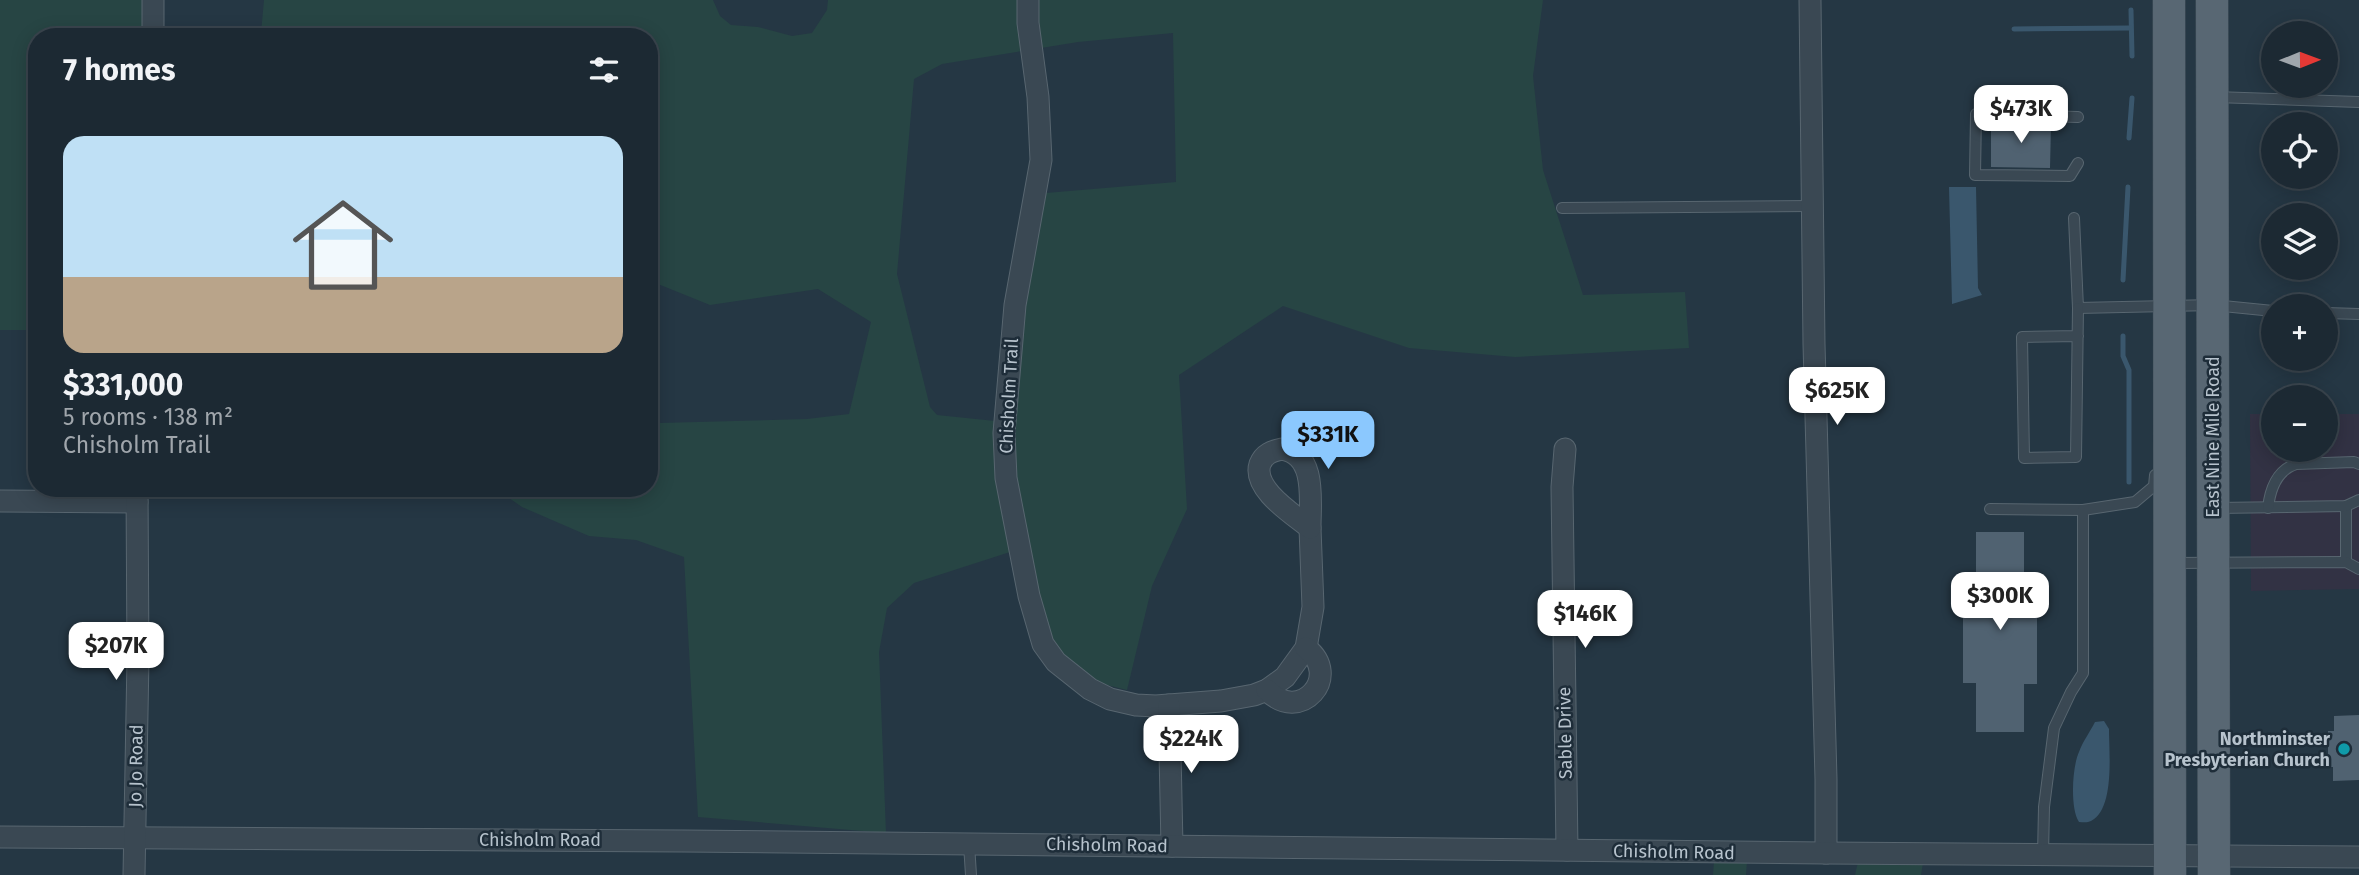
<!DOCTYPE html>
<meta charset="utf-8">
<style>
:root{--surface:#1c2933;--page:#29353f;--text:#f1f3f6;--muted:#a0a6ac;--line:#3a454e;--accent:#8bc8fe}
body{margin:0;font-family:"Fira Sans",sans-serif;background:var(--page);color:var(--text);height:100vh;display:flex;flex-direction:column;font-size:26px;white-space:nowrap}
*{box-sizing:border-box;margin:0}
p{font-size:23px;color:var(--muted)}
.icon{flex:none;width:38px;height:38px;fill:none;stroke:currentColor;stroke-width:2;stroke-linecap:round;stroke-linejoin:round}
.map{position:relative;flex:1;overflow:hidden}
.details{position:absolute;left:28px;top:28px;width:630px;height:469px;display:flex;flex-direction:column;background:var(--surface);border-radius:28px;box-shadow:0 4px 18px #0003,0 0 0 2px var(--line)}
.details>*{flex:none}
.needle{width:46px;rotate:89deg}
.fabs{position:absolute;left:2261px;top:21px;display:grid;gap:14px}
.fabs a{display:grid;place-items:center;width:77px;height:77px;border-radius:50%;background:var(--surface);box-shadow:0 4px 18px #0003,0 0 0 2px var(--line);font-size:35px}
.price{position:absolute;translate:-50% -60px;padding:0 16px;border-radius:14px;background:#fff;color:#222;font-size:23px;line-height:46px;filter:drop-shadow(0 2px 4px #0008)}
.price::after{content:'';position:absolute;left:50%;top:42px;width:21px;height:16px;margin-left:-10px;background:inherit;clip-path:polygon(0 0,100% 0,50% 100%)}
.price.active{background:var(--accent);color:#111}
ul{padding:0;list-style:none}
li{display:grid;align-content:center;gap:14px;height:371px;padding:0 35px}
li span{display:grid;place-items:center;height:217px;border-radius:21px;color:#555}
li>.icon{margin-inline-start:auto}
span .icon{width:126px;height:126px;fill:#fffc;stroke-width:1}
li b{font-size:30px}
h2{display:flex;justify-content:space-between;align-items:center;height:84px;padding:0 35px;font-size:30px}
.map>svg:first-child{display:block}
.medical{fill:#323244}
.green{fill:#274544;fill-rule:evenodd}
.water{fill:#3a576d}
.lines{fill:none;stroke-linecap:round;stroke-linejoin:round}
.stream{stroke:#3a576d;stroke-width:5}
.building{fill:#506271}
.service-casing{stroke:#586670;stroke-width:12}
.minor-casing{stroke:#586670;stroke-width:23}
.primary-casing{stroke:#46545f;stroke-width:33}
.service{stroke:#3a4853;stroke-width:10}
.minor{stroke:#3a4853;stroke-width:21}
.primary{stroke:#586773;stroke-width:32}
.culture-dot{fill:#0f9aa8;stroke:#1e2d39;stroke-width:2.5}
.labels{text-anchor:middle;stroke-width:5;stroke-linejoin:round;paint-order:stroke}
.street-label{font-size:18px;fill:#b7c3cd;stroke:#1e2d39}
.poi-label{font-size:18px;font-weight:bold;fill:#b7c3cd;stroke:#1e2d39;text-anchor:end}
</style>
<div class="map">
<svg width="2359" height="875" viewBox="0 0 2359 875">
<rect width="100%" height="100%" fill="#253744"/>
<path class="medical" d="M2250,414H2273V450H2326V414H2359V589L2251,591Z"/>
<g class="green">
<path d="M0,0H143V37H37V330H0Z"/>
<path d="M264,0H713L720,16L731,25L758,27L792,36L812,33L827,10L828,0H1018L1022,51L942,64L914,79L897,274L930,407L937,415L995,421V479L1010,552L914,583L887,608L879,652L886,833L698,817L684,557L636,540L589,536L522,507L495,488H649V37H387L261,33ZM658,284L710,305L818,289L871,322L849,414L807,419L660,423Z"/>
<path d="M1039,0H1543L1533,76L1543,170L1583,295L1685,292L1689,348L1515,357L1409,348L1283,306L1179,375L1187,509L1152,586L1127,690L1095,682L1065,657L1053,640L1039,594L1016,478L1014,433L1025,306L1046,193L1176,182L1173,33L1078,42L1041,48L1038,23Z"/>
<path d="M1714,861H1747L1746,875H1713Z"/>
<path d="M1858,862L1923,863L1921,875H1855Z"/>
</g>
<g class="water">
<path d="M1949,187H1976L1978,288L1982,295L1952,304Z"/>
<path d="M2104,721L2109,729C2109,752 2115,809 2091,821C2087,823 2083,822 2079,822C2070,809 2072,767 2079,752C2083,741 2090,732 2095,722Z"/>
</g>
<g class="lines">
<g class="stream">
<path d="M2131,10L2132,56"/>
<path d="M2014,29L2130,28"/>
<path d="M2129,138L2132,98"/>
<path d="M2123,280L2128,187"/>
<path d="M2123,336V356L2129,370V482"/>
</g>
</g>
<g class="building">
<path d="M1991,122L2051,124L2050,168L1991,167Z"/>
<path d="M1976,532H2024V578H2037V684H2024V732H1976V683H1963V578H1976Z"/>
<path d="M2359,715V780L2333,781V767H2328V731H2334V716Z"/>
</g>
<g class="lines">
<g class="service-casing">
<g id="service">
<path d="M2215,97L2359,102"/>
<path d="M2078,117L1976,114L1975,175L2070,176L2078,163"/>
<path d="M1562,208L1812,206"/>
<path d="M2074,218L2078,308L2213,305L2273,311"/>
<path d="M2326,313L2359,314"/>
<path d="M2078,336L2022,337L2024,458L2076,457L2078,308"/>
<path d="M2346,506V562"/>
<path d="M2216,508L2346,506L2359,500"/>
<path d="M2268,508C2270,490 2277,470 2296,464L2354,462L2359,464"/>
<path d="M1990,509L2083,510"/>
<path d="M2172,563L2346,562L2359,569"/>
<path d="M969,844L971,875"/>
<path d="M2043,855L2044,807L2054,728L2071,692L2083,673V510L2135,502L2154,486L2155,475"/>
</g>
</g>
<g class="minor-casing">
<g id="minor">
<path d="M1028,0V23L1038,97L1041,160L1015,305L1004,433L1006,478L1029,596L1043,644L1056,662L1090,689L1110,699L1136,705L1156,706L1221,701L1254,695L1267,690L1285,677L1306,648L1313,607L1310,528"/>
<path d="M1810,0L1814,344L1826,779V853"/>
<path d="M153,37V0"/>
<path d="M1282,449C1317,454 1310,501 1310,528C1293,514 1252,489 1260,464C1264,454 1272,451 1282,449Z"/>
<path d="M1565,449L1562,487L1567,850"/>
<path d="M0,501L137,502"/>
<path d="M1267,690C1300,725 1343,676 1306,648"/>
<path d="M1169,705L1172,846"/>
<path d="M0,837L683,841L1826,853L2359,857"/>
<path d="M134,875L138,659L137,488"/>
</g>
</g>
<g class="primary-casing">
<g id="primary">
<path d="M2169,0L2170,875"/>
<path d="M2212,0L2214,875"/>
</g>
</g>
<use href="#service" class="service"/>
<use href="#minor" class="minor"/>
<use href="#primary" class="primary"/>
</g>
<circle class="culture-dot" cx="2344" cy="749" r="7"/>
<g class="labels">
<g class="street-label">
<text transform="translate(1009 396) rotate(-87)" y="6">Chisholm Trail</text>
<text transform="translate(2213 437) rotate(-90)" y="6">East Nine Mile Road</text>
<text transform="translate(1565 733) rotate(-91)" y="6">Sable Drive</text>
<text transform="translate(136 766) rotate(-89)" y="6">Jo Jo Road</text>
<text x="540" y="846">Chisholm Road</text>
<text transform="translate(1107 845) rotate(1)" y="6">Chisholm Road</text>
<text transform="translate(1674 852) rotate(1)" y="6">Chisholm Road</text>
</g>
<g class="poi-label">
<text x="2330" y="745">Northminster<tspan x="2330" dy="21">Presbyterian Church</tspan></text>
</g>
</g>
</svg>
<div class="fabs">
<a><svg class="needle" viewBox="-14 -14 28 28"><path d="M0-13l5 13h-10z" fill="#e53935"/><path d="M0 13l5-13h-10z" fill="#a0a6ac"/></svg></a>
<a><svg class="icon" aria-label="locate" viewBox="0 0 24 24"><circle cx="12" cy="12" r="6"/><path d="M12 2v4M12 18v4M2 12h4M18 12h4"/></svg></a>
<a><svg class="icon" aria-label="layers" viewBox="0 0 24 24"><path d="M12 4l9 5-9 5-9-5zM3 14l9 5 9-5"/></svg></a>
<a>+</a>
<a>−</a>
</div>
<b class="price" style="left:2021px;top:145px">$473K</b>
<b class="price" style="left:1837px;top:427px">$625K</b>
<b class="price active" style="left:1328px;top:471px">$331K</b>
<b class="price" style="left:2000px;top:632px">$300K</b>
<b class="price" style="left:1585px;top:650px">$146K</b>
<b class="price" style="left:116px;top:682px">$207K</b>
<b class="price" style="left:1191px;top:775px">$224K</b>
<section class="details">
<h2>7 homes<svg class="icon" aria-label="filters" viewBox="0 0 24 24"><path d="M4 7h16M4 17h16"/><circle cx="9" cy="7" r="2"/><circle cx="15" cy="17" r="2"/></svg></h2>
<ul>
<li><span style="background:linear-gradient(#bfe0f5 65%,#b9a48a 0)"><svg class="icon" aria-label="home" viewBox="0 0 24 24"><path d="M3 11l9-7 9 7M6 9v11h12V9"/></svg></span><div><b>$331,000</b><p>5 rooms · 138 m²</p><p>Chisholm Trail</p></div></li>
</ul>
</section>
</div>
